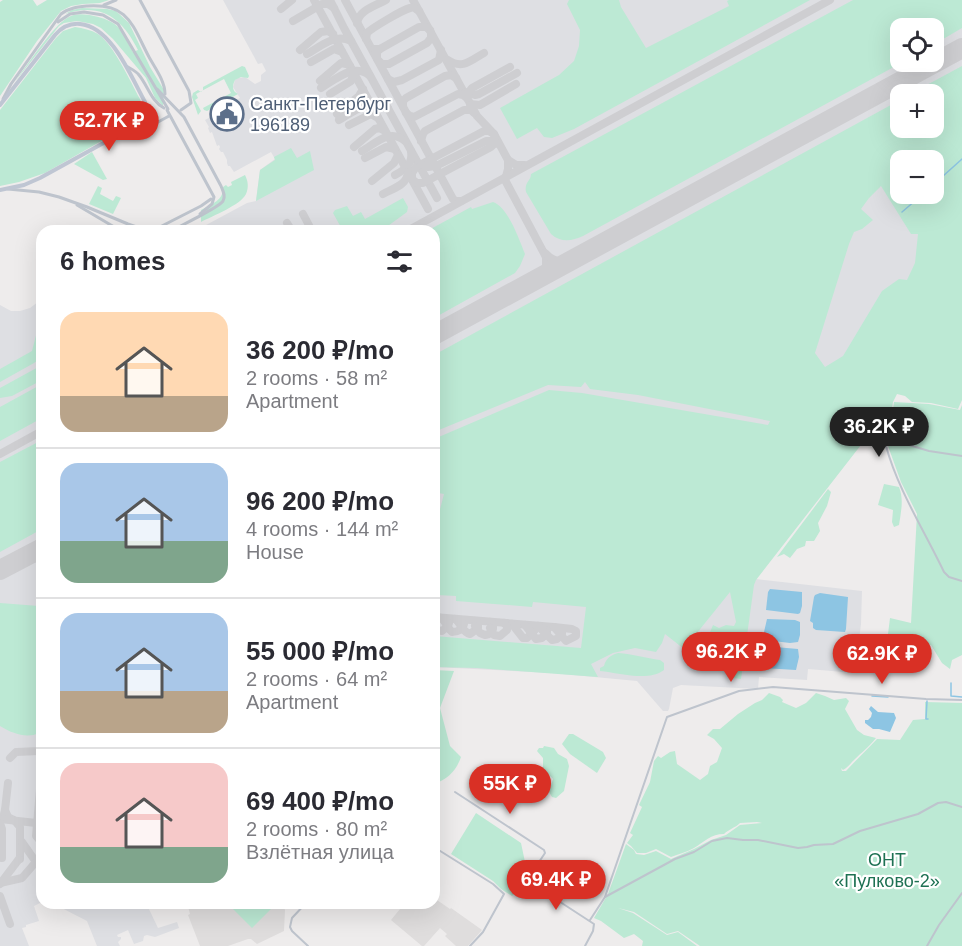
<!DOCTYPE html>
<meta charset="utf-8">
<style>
:root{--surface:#fff;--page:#f7f7f7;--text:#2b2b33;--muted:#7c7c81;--line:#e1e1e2;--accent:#d93025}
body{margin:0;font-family:Helvetica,sans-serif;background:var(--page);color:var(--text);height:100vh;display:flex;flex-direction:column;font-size:22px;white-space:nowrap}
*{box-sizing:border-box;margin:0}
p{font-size:20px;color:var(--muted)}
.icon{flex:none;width:33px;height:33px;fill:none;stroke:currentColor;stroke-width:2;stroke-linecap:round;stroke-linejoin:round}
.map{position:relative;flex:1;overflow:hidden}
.details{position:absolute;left:36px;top:225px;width:404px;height:684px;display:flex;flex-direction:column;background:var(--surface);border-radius:18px;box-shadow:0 6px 24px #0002}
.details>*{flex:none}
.tools{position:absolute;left:890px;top:18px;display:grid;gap:12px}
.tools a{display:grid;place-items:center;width:54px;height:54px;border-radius:12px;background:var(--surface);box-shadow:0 6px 24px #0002;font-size:30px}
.price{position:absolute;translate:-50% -51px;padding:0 14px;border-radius:21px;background:var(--accent);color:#fff;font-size:20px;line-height:39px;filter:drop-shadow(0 2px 3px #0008)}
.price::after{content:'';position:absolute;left:50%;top:36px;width:18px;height:14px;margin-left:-9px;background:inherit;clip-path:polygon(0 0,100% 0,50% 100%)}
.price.on{background:#222;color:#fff}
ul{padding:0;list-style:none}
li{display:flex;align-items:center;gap:18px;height:150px;padding:0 24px}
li+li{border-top:2px solid var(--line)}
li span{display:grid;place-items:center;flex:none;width:168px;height:120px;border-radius:18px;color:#555}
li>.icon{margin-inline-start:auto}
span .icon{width:72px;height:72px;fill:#fffc;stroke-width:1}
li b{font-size:26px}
h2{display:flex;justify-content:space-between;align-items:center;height:72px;padding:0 24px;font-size:26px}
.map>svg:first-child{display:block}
.education{fill:#dfdddd}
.airport{fill:#dedfe3;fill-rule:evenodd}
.green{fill:#bce9d4;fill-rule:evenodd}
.water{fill:#8dc5e3}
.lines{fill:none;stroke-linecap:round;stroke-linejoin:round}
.stream{stroke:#8dc5e3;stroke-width:1.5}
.taxiway{stroke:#ceced1;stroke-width:8}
.runway{stroke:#ceced1;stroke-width:20}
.minor{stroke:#bec4cd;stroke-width:2}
.tertiary{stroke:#bec4cd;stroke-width:3}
.secondary{stroke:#bfc6d3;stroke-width:4}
.labels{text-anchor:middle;stroke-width:4.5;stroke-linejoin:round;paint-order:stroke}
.service-label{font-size:18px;fill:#4e5e75;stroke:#fff;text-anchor:start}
.park-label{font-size:18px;fill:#1e7153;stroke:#fff}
</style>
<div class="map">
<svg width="962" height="946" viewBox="0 0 962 946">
<rect width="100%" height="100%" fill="#eeecec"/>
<g class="education">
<path d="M434,898L450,909L451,908L482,930L468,946H456L445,936L447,934L440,928L424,946H422L391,920L405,903H434Z"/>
<path d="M187,903H282L285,910L284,931L257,944L251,939H248L228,946H200L188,915L190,914Z"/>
</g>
<g class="airport">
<path d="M223,0H962V249L920,322L875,411L877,424L756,579L862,591L861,624L855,673L808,669L807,680L759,677L758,689L681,685L673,688L669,709L668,711H663L637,681L552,673L434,667V231H195L247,203L256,201L260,170L275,159L271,152L234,172L230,166H228L227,163V160L223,152H221L219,149L220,147L219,145L217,146L212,132L210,133L208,128L209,127L205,120L237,103L236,100L240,98L233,87L235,80L238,78L245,77L255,84L261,81V75L266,71L262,63L258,64ZM900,28H933V62H900ZM900,94H933V128H900ZM900,160H933V194H900Z"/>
<path d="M42,301V902L34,906L39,921L26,925V927L22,928L29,946H0V305L11,311H20L30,308L38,302Z"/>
<path d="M52,903H141L143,906L147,905L158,928L177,922L179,928L155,937L147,935L144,936L143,941L134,944L128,930L117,935L118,937H121V939L118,942L120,946H97L87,921Z"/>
</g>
<g class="green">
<path d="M3,0H33L37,6L47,0H109L100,3L83,4L71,6L61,11L37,41L0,96V2Z"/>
<path d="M569,0H619L621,7L646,48L729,6L727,1L729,0H810L574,129L552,138L544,137L537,128L517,139L500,108L559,75L574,61L579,46L580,30L567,4Z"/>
<path d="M853,0H962V28L933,45V28H900V62H903L583,236C572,241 561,243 551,234L526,192C524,182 531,181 531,174Z"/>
<path d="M82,8L107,9L116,11L129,23L150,67L164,90L163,106L155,98L146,78L113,39L101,28L93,24L77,21L64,23L59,26L14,83C25,68 53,26 67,18C75,13 85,14 94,16C103,18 113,21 119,28C125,35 128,44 133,52L138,50C122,18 101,2 65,14L72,10Z"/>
<path d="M75,27C83,28 91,30 98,34C114,45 130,81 140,99C144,109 143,114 135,122L45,173L19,182L0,186V110L56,38L63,31Z"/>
<path d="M242,66L245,67L249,76L248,78L241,77L235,80C232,86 232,91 238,94L207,111L204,110L203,108L231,93L224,79L196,94L198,98L195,100L201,111L198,115L192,97L193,93L198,90L201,92L203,90V87Z"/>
<path d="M962,66V400L958,409L931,403L912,402L905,396L897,394L893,402L887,442L880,447L874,430L878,425V423L756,580L754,585L741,679L733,678L730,663L722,662L720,658L727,651L721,640L708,637L713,625L719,628L726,625L734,626L736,622L730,592L684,649L665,634L662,643L656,652L635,648L613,653L591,664L598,677L477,668L434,667V636L581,648L586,607L533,602L532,607L456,601V596L437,595V599H434V519L438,517L444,494L438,493L434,494V439L549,390L582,393L768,425L770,421L638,395L590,389L585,382L581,387L548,385L434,432V355L900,100V128H933V94H910ZM900,160H933V194H900ZM881,186L911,234H918L915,263L907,280L899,279L882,291L843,356L825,367L815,353L849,244L854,232L862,229L873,220L861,209L869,198Z"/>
<path d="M291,148L297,158L310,151L314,170L256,201L260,170L275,160L274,157Z"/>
<path d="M92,152L107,179L103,180L74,164Z"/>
<path d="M245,175C248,181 249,187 246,194C241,205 212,216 201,222V210C212,204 224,200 223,187L226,185L228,187L232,185L231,182Z"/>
<path d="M98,186L102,188L100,194L113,201L116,196L121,198L113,214L89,204Z"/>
<path d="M403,198L408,207L407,212L381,231H343L333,213L335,210L347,206L353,216L361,212L365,219Z"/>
<path d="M493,202C508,207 519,239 525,254L520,266L515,273L434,318V231H427L471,207L472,209Z"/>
<path d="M42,312V357L34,363L0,382V369L32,351Z"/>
<path d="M42,365V380L12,396L0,398V388Z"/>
<path d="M42,384V418L0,441V407Z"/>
<path d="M894,402L929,404L960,410L962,405V655L952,660L950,669L942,663L931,645L888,634L890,618L911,623L917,514L901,482L888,446Z"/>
<path d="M42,440V529L0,552V462Z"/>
<path d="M884,484L899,487C904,499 901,512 899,525L894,527L892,522L893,510L878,505Z"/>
<path d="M828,489L831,492L827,506L818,523L820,531L814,541H806L805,546L797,549L790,558L784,554L777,557Z"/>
<path d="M0,603L39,606L42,608V693L39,733C27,739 11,733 0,726Z"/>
<path d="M618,653C633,654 646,658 660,660L664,663V670C648,682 620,673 600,671V668L604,666C606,658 611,655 618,653Z"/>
<path d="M434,670L454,671L440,708L450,746L461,757C456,771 448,779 434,784Z"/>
<path d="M769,693L780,697L783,700L782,702L796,708L806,703L816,693L825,696L834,700L846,698L849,701L845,709L857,730L864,735L876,738C868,748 862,752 854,760C850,764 848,767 843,770L841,768L842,771H846C856,760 867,750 877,739L900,740L913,720L925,719V702L962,703V946H700L678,931L667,934L634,912L618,908L633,913L667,935L678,932L697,946H642L643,941L634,934L624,938L601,921L594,918L608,894L626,844L634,850L636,854L644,855L656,851L671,859L694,849L711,840L726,835L740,825L762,823L757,822L740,823C735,828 729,829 724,834C711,834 704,842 694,848C687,852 678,854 671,857L656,849L646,853H637L631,846L627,843L633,835L630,833L642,807L639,805L650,782L654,761L658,756L661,758L670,752L675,751L677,764L700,780L708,774L710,766L717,762L722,748L714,739L707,735L713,729H720L738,714L755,703L762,700Z"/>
<path d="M569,734H573L603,752L606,758L597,773L570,754L562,744Z"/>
<path d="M544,746L554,748L558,754L567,759L569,766L564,791L556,798L552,797L549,792L553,779L543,768V758L537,751L539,748H543Z"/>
<path d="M476,813L521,843L525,862L521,873L524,881L523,886L512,896L501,889L493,881L451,854Z"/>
<path d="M227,903H269L273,907L252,928Z"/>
</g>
<g class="water">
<path d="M770,589L802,592V606L800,613L798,614L766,610L768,592Z"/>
<path d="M820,593L848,597L846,629L845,632L816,630L813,628V623L810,621L814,597L815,595Z"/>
<path d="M767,619L795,620L800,622V635L798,642L790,643L765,640L764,632Z"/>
<path d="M764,646L798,649L799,657L796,670L763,668Z"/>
<path d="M871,706L878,712L894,713L896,718L890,732L879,729H873L865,723V720H868L871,717L872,713L869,709Z"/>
</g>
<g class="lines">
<g class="stream">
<path d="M933,185L962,159"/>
<path d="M902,212L923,194"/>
<path d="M951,683V696L962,697"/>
<path d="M872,696L888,697"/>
<path d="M927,701L926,719H928"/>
</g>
<g class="taxiway">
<path d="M314,0L428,209"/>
<path d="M330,0L344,28L437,198"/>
<path d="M345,0L453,199L456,201H461"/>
<path d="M413,0L477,116L494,134L508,160"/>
<path d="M281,9L292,0"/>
<path d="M293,21L322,4H328L334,8"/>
<path d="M357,23C359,10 375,6 386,0"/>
<path d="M366,39L367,33C372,28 402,10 410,8C415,7 414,8 419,11"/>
<path d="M375,49H380L419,27H426L430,30"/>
<path d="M380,49L377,52V59L382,64H389L427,43L431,38V33"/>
<path d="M300,50L321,32L328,31L333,34"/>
<path d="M307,54C321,46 335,33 351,41"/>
<path d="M448,60C463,70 471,60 484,53"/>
<path d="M311,62L334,49L342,52"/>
<path d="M388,79L394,82L402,80L439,60L441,50"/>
<path d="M320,81L341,63L346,64L350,66"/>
<path d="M321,88C336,79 355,62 370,76"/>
<path d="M465,92L475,95L479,94L517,73"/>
<path d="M330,94L351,81L354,72"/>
<path d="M470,104L480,105L516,84"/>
<path d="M403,106V101L406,98L445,76L451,75L456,78"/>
<path d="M406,113L410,116L414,117L458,94L463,95L467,98L468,93L472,88L510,67"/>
<path d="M337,114L359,96L363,89"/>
<path d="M339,120C354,112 372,95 388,108"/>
<path d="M349,125L371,114L378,118"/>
<path d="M484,131H489L494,134L495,143L491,147L423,183H417L412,179V173L416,167Z"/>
<path d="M421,141L423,134L425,131L464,110H471L474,113"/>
<path d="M354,147L375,129L379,128L385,131"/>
<path d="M362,151C376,143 390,128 405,141"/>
<path d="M365,158L386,147L395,149"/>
<path d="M421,164L428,167L436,166L486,141H490L498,144"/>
<path d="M524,165H516L508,160V169L505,180L546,257V267L539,277"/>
<path d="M395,175C406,169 413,164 411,151"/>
<path d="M372,181L394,163L398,155"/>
<path d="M383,194C394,188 407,185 408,172"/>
<path d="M303,214L312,231"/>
<path d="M287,223L292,231"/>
<path d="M407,231L830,0"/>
<path d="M545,253C552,261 560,263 570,261"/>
<path d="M0,454L42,431"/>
<path d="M19,560C27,558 35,556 42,561"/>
<path d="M434,617L554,627"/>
<path d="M441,618C446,621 447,628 452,632C458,632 463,629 464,624"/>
<path d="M455,619C461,623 462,632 470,634L478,628V623L475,621"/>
<path d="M512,624L523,638H527L534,631"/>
<path d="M525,625L536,639L542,638L547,633V630"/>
<path d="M434,626L436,630L442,631L448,626L449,623"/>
<path d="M475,626L480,633L485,635L489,634L493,629V624L490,622"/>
<path d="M538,626L552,640L557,639L562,634V632"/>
<path d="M554,627L572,629L576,631V636L566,641Z"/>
<path d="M490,628L494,635L500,636L507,630V626L504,623"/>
<path d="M10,758L16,752L39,751L42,749"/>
<path d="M42,766L36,836L42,843"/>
<path d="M5,810L8,817L14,820L20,827V859"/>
<path d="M4,814L5,810L8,783"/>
<path d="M0,819L36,823L41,830L42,837"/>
<path d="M0,823L2,829V858"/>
<path d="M22,842L36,862L37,863L42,859"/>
<path d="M0,883L22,878L35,863"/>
<path d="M0,884L19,859"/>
<path d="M0,896L10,924"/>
</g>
<g class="runway">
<path d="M434,335L962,48"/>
<path d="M0,570L42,548"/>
</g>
<g class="minor">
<path d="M962,456L929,451L899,442H888L886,446C898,490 924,530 944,572L949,577L962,581"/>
<path d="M455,792L544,850L545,853L531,874L530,881L534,885L594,924L593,931L585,946"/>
<path d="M437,849L493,884L504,894L483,932L470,946"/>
<path d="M605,897L667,717L739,691L773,687L926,699L962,700"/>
<path d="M306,903L292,918L290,927L292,931L308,946"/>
<path d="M590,920L605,897L675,859L694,852L712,841L727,838L743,840H758L798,848L807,847L814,845L833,844L860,831L918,814L938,803L946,802L962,807"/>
<path d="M927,946L939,925L962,893"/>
</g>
<g class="tertiary">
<path d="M140,0L189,91L191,103L181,110"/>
<path d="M104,5L116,0"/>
<path d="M58,22L70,14L84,12L103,15L118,24L168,109"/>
<path d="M126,66C131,69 136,71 139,75C148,86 151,101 164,108"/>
<path d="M157,89L184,117L221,186C223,191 226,196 223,201C220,207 180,226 171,231"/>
<path d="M3,99L11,84L61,14C68,8 78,7 87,6C129,3 132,25 149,57C155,68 165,81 165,94"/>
<path d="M167,110L214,197L212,204L200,214"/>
<path d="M132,129L149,127L169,116"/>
<path d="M8,189L39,192L59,197L87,207L128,224L148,231"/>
<path d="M77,205L121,231"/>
<path d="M152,231L201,206L211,199"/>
</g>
<path class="secondary" d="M0,105L55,35C62,27 70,23 80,24C112,27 131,77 145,102C148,112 145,118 138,124L40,178L24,185L0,190"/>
</g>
<defs>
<g id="civic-ring" transform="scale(1.725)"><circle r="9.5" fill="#fff" stroke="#5c6f8a" stroke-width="1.5"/><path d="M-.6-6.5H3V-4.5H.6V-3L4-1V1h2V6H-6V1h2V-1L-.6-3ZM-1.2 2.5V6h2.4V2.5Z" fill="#5c6f8a"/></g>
</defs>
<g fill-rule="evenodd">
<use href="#civic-ring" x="227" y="114"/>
</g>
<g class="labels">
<g class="service-label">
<text x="250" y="110">Санкт-Петербург<tspan x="250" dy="21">196189</tspan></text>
</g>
<g class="park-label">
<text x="887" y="866">ОНТ<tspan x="887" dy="21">«Пулково-2»</tspan></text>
</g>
</g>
</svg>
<div class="tools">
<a><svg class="icon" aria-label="locate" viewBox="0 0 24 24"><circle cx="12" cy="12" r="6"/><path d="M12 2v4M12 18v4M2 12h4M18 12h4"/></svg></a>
<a>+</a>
<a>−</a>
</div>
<b class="price" style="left:109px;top:152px">52.7K ₽</b>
<b class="price on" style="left:879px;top:458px">36.2K ₽</b>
<b class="price" style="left:731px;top:683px">96.2K ₽</b>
<b class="price" style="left:882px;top:685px">62.9K ₽</b>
<b class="price" style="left:510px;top:815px">55K ₽</b>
<b class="price" style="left:556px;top:911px">69.4K ₽</b>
<section class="details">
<h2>6 homes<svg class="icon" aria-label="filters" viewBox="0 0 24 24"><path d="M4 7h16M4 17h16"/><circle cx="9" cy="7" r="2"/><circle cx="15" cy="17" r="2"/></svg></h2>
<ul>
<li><span style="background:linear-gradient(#ffd9b3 70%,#b9a48a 0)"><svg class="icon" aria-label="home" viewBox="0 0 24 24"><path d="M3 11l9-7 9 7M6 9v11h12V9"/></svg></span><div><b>36 200 ₽/mo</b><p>2 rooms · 58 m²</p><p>Apartment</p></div></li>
<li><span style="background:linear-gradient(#a9c7e8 65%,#7fa58c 0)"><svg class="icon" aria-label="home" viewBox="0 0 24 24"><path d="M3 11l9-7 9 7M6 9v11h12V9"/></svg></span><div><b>96 200 ₽/mo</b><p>4 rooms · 144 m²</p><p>House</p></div></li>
<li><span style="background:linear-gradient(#a9c7e8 65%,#b9a48a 0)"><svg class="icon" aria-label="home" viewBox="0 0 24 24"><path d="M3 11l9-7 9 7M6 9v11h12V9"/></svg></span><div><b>55 000 ₽/mo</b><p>2 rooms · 64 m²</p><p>Apartment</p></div></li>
<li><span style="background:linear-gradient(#f6c9c9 70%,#7fa58c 0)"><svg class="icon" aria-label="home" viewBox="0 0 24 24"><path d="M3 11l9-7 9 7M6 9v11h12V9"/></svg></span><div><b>69 400 ₽/mo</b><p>2 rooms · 80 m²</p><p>Взлётная улица</p></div></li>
</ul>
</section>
</div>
